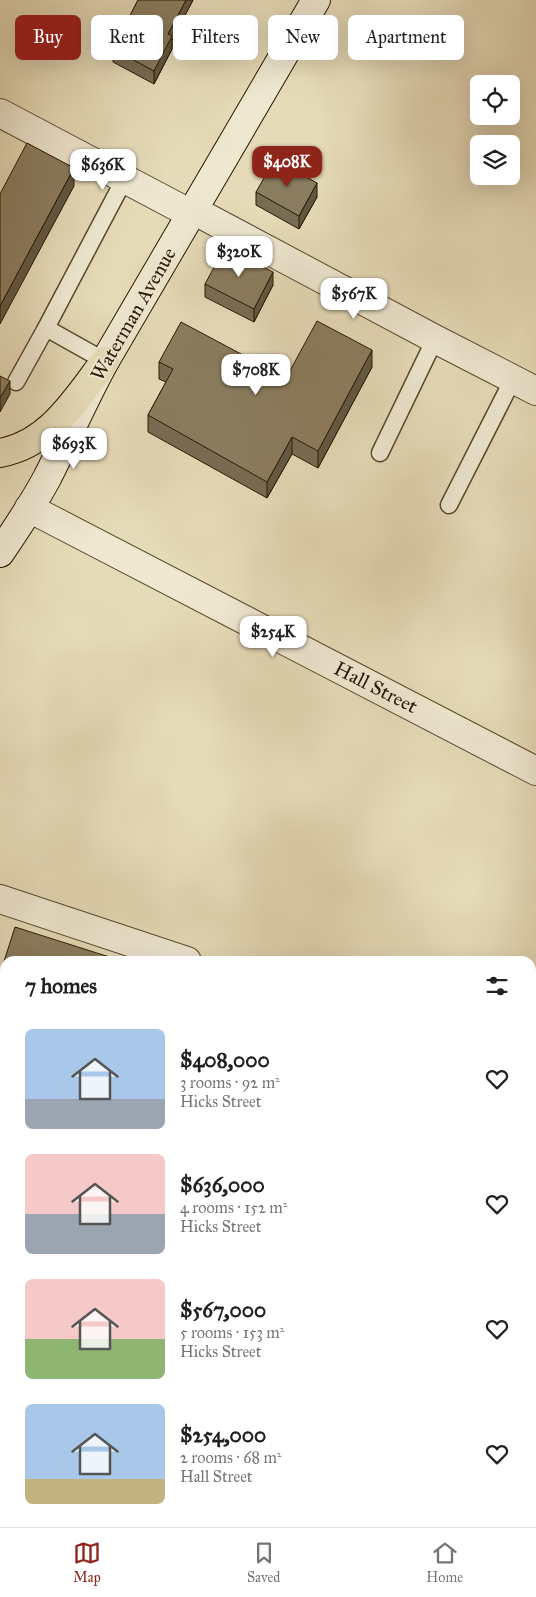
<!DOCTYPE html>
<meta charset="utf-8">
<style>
:root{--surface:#fff;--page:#f6f6f6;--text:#202124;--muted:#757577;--line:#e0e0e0;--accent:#8f2418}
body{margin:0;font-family:"IM FELL Great Primer",serif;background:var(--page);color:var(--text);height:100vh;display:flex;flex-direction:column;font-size:19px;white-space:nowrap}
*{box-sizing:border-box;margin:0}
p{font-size:16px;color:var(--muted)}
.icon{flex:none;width:28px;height:28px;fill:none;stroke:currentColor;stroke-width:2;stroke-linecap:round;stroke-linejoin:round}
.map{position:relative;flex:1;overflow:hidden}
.side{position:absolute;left:0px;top:956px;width:536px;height:571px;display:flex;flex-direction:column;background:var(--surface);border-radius:15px 15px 0 0;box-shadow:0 5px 20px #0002}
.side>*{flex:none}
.guide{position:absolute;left:15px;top:15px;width:506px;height:45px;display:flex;gap:10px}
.controls{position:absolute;left:470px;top:75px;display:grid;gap:10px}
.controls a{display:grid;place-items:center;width:50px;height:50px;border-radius:8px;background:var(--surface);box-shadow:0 5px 20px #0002;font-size:25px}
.price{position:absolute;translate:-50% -42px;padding:0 11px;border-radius:10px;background:#fff;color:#222;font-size:16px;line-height:32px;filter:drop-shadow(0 1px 2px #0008)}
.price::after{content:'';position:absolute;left:50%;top:30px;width:15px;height:11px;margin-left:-8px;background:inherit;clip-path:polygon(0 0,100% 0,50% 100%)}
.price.active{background:var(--accent);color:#fff}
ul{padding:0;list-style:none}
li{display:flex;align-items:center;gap:15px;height:125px;padding:0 25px}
li span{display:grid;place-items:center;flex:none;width:140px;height:100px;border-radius:8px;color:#555}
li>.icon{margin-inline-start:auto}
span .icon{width:60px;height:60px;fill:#fffc;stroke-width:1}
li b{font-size:21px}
h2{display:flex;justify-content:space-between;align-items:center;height:60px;padding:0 25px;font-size:21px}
.chip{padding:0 18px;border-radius:8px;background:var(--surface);box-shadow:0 5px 20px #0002;font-size:18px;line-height:45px}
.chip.active{background:var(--accent);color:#fff}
.menu{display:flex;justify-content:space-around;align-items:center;height:70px;border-top:1px solid var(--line);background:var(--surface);font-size:14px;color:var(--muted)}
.menu a{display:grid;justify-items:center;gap:2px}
.menu .active{color:var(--accent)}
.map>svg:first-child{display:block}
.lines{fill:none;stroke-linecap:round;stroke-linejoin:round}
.service-casing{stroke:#58492e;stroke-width:19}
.minor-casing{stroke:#58492e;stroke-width:30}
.secondary-casing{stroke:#281800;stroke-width:30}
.trunk-casing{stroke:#281800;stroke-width:30}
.service{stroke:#efe8d1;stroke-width:16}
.minor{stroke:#efe8d1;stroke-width:28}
.secondary{stroke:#efe8d1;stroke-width:28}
.trunk{stroke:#e6dbb8;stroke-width:28}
.wall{fill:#786c53;stroke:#281800}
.shaded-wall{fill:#615843;stroke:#281800}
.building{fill:#8b7d60;stroke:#281800}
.labels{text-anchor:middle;stroke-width:4;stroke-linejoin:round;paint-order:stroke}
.street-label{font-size:20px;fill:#281800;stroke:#efe8d1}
</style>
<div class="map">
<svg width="536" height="1527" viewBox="0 0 536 1527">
<rect width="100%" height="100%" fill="#e6dbb8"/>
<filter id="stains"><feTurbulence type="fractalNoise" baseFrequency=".004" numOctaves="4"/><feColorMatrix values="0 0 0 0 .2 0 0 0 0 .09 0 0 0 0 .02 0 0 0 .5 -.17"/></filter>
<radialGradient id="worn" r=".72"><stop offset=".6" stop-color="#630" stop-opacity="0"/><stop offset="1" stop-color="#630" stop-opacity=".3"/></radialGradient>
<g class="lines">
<g class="service-casing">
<g id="service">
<path d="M105,361L46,328L125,178"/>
<path d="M16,382L46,328"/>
<path d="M380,453L435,339"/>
<path d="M449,505L513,379"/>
</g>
</g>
<g class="minor-casing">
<g id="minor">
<path d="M0,113L191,214"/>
<path d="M193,210L435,339L536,391"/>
<path d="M29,508L536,771"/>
<path d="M0,899L187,961"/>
<path d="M531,1126L536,1129"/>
<path d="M0,1332L5,1333"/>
<path d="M477,1522L485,1527"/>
</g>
</g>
<g class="secondary-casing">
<path id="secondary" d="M0,553C17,528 33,504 47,478C67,439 84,399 105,361L316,0"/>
</g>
<g class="trunk-casing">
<path id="trunk" d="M0,453C50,444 77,398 105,361"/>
</g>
<use href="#service" class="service"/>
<use href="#minor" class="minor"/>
<use href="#secondary" class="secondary"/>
<use href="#trunk" class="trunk"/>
</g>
<g class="wall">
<path d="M138,0H193L172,40V49L154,84L113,62V49Z"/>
<path d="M256,192L317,197L299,229L256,205Z"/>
<path d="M205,284L273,285L254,322L205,297Z"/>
<path d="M159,362L286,378L372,367L318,468L292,454L267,498L148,432V415L166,382L159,379Z"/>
<path d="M5,961V1028L0,1026V974Z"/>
<path d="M5,1028V1063L0,1062V1045Z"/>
<path d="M531,1169L536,1171V1217L531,1215Z"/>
<path d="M0,1209L5,1210V1257L3,1266L0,1265Z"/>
<path d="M0,1387L5,1389V1432L0,1430Z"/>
<path d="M0,1468L5,1470V1522H16L15,1527H9L0,1524Z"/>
<path d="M173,1522H255L253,1527H173Z"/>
</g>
<g class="shaded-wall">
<path d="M186,0H193L172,40V49L154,84V71L168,34Z"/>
<path d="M74,168V186L0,324V306Z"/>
<path d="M317,183V197L299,229V216Z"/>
<path d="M273,272V285L254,322V309Z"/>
<path d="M372,350V367L318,468V451Z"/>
<path d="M10,381V394L0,412V398Z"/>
<path d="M292,437V454L267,498V482Z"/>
<path d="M5,1244V1257L3,1266V1253Z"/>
<path d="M536,1451V1465L531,1473V1459Z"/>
<path d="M250,1522H255L253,1527H249Z"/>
</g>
<g class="building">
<path d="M138,0H186L168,34L172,36L154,71L113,49Z"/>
<path d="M27,143L74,168L0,306V194Z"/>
<path d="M275,159L317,183L299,216L256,192Z"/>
<path d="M225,247L273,272L254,309L205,284Z"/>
<path d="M317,321L372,350L318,451L292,437L267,482L148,415L173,369L159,362L181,322L286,378Z"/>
<path d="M0,376L10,381L0,398Z"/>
<path d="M15,927L122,961H5V1015L0,1014V974Z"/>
<path d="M5,1028V1051L0,1049V1045Z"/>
<path d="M531,1169L536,1171L535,1173H536V1205L531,1202Z"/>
<path d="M0,1209L5,1210V1244L3,1253L0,1252Z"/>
<path d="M0,1387L5,1389V1419L0,1417Z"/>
<path d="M531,1389L536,1391V1451L531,1459Z"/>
<path d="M0,1468L5,1470V1512L0,1511Z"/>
<path d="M176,1522H250L249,1527H190Z"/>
</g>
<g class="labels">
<g class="street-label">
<text transform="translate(133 314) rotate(-60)" y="7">Waterman Avenue</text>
<text transform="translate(376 687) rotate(27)" y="7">Hall Street</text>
</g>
</g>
<rect width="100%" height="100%" filter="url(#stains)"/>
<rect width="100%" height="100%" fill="url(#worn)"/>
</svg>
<div class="controls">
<a><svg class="icon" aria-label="locate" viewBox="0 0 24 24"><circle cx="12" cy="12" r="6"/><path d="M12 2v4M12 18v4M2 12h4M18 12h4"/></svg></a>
<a><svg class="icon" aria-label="layers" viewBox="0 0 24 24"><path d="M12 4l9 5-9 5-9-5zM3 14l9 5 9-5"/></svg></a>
</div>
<b class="price active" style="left:287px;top:188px">$408K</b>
<b class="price" style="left:103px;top:191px">$636K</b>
<b class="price" style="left:239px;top:278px">$320K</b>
<b class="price" style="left:354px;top:320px">$567K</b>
<b class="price" style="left:256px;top:396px">$708K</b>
<b class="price" style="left:74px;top:470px">$693K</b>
<b class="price" style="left:273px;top:658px">$254K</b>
<div class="guide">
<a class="chip active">Buy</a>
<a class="chip">Rent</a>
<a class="chip">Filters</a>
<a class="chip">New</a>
<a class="chip">Apartment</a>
</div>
<section class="side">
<h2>7 homes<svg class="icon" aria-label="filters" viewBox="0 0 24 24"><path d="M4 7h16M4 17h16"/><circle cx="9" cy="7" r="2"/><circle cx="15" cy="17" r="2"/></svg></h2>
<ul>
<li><span style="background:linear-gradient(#a9c7e8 70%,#9aa5b1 0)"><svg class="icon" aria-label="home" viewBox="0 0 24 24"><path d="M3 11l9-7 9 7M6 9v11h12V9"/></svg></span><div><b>$408,000</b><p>3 rooms · 92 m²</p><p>Hicks Street</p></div><svg class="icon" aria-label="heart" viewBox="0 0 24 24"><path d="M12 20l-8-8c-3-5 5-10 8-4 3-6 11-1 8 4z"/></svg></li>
<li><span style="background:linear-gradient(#f6c9c9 60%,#9aa5b1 0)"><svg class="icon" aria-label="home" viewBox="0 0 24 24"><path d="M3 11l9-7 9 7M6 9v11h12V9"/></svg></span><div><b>$636,000</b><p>4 rooms · 152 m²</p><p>Hicks Street</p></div><svg class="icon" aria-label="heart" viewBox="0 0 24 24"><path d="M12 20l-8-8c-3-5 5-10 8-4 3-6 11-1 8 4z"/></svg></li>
<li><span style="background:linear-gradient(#f6c9c9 60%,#8fb573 0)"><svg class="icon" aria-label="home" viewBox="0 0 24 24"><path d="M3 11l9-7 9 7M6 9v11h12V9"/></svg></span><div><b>$567,000</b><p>5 rooms · 153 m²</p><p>Hicks Street</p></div><svg class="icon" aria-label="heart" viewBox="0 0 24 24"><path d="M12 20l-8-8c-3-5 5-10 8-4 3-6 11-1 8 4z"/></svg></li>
<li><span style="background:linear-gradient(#a9c7e8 75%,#c2b280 0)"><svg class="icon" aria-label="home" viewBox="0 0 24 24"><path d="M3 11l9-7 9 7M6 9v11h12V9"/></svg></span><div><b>$254,000</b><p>2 rooms · 68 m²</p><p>Hall Street</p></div><svg class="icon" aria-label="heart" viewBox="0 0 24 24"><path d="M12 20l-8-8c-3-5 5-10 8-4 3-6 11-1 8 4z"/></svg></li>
</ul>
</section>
</div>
<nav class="menu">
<a class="active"><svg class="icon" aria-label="map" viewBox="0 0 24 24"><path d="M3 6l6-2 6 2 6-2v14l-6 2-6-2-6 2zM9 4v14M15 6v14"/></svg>Map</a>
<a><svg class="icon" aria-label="saved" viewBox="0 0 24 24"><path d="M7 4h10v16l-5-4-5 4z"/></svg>Saved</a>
<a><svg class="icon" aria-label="home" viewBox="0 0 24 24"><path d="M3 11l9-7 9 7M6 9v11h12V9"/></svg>Home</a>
</nav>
